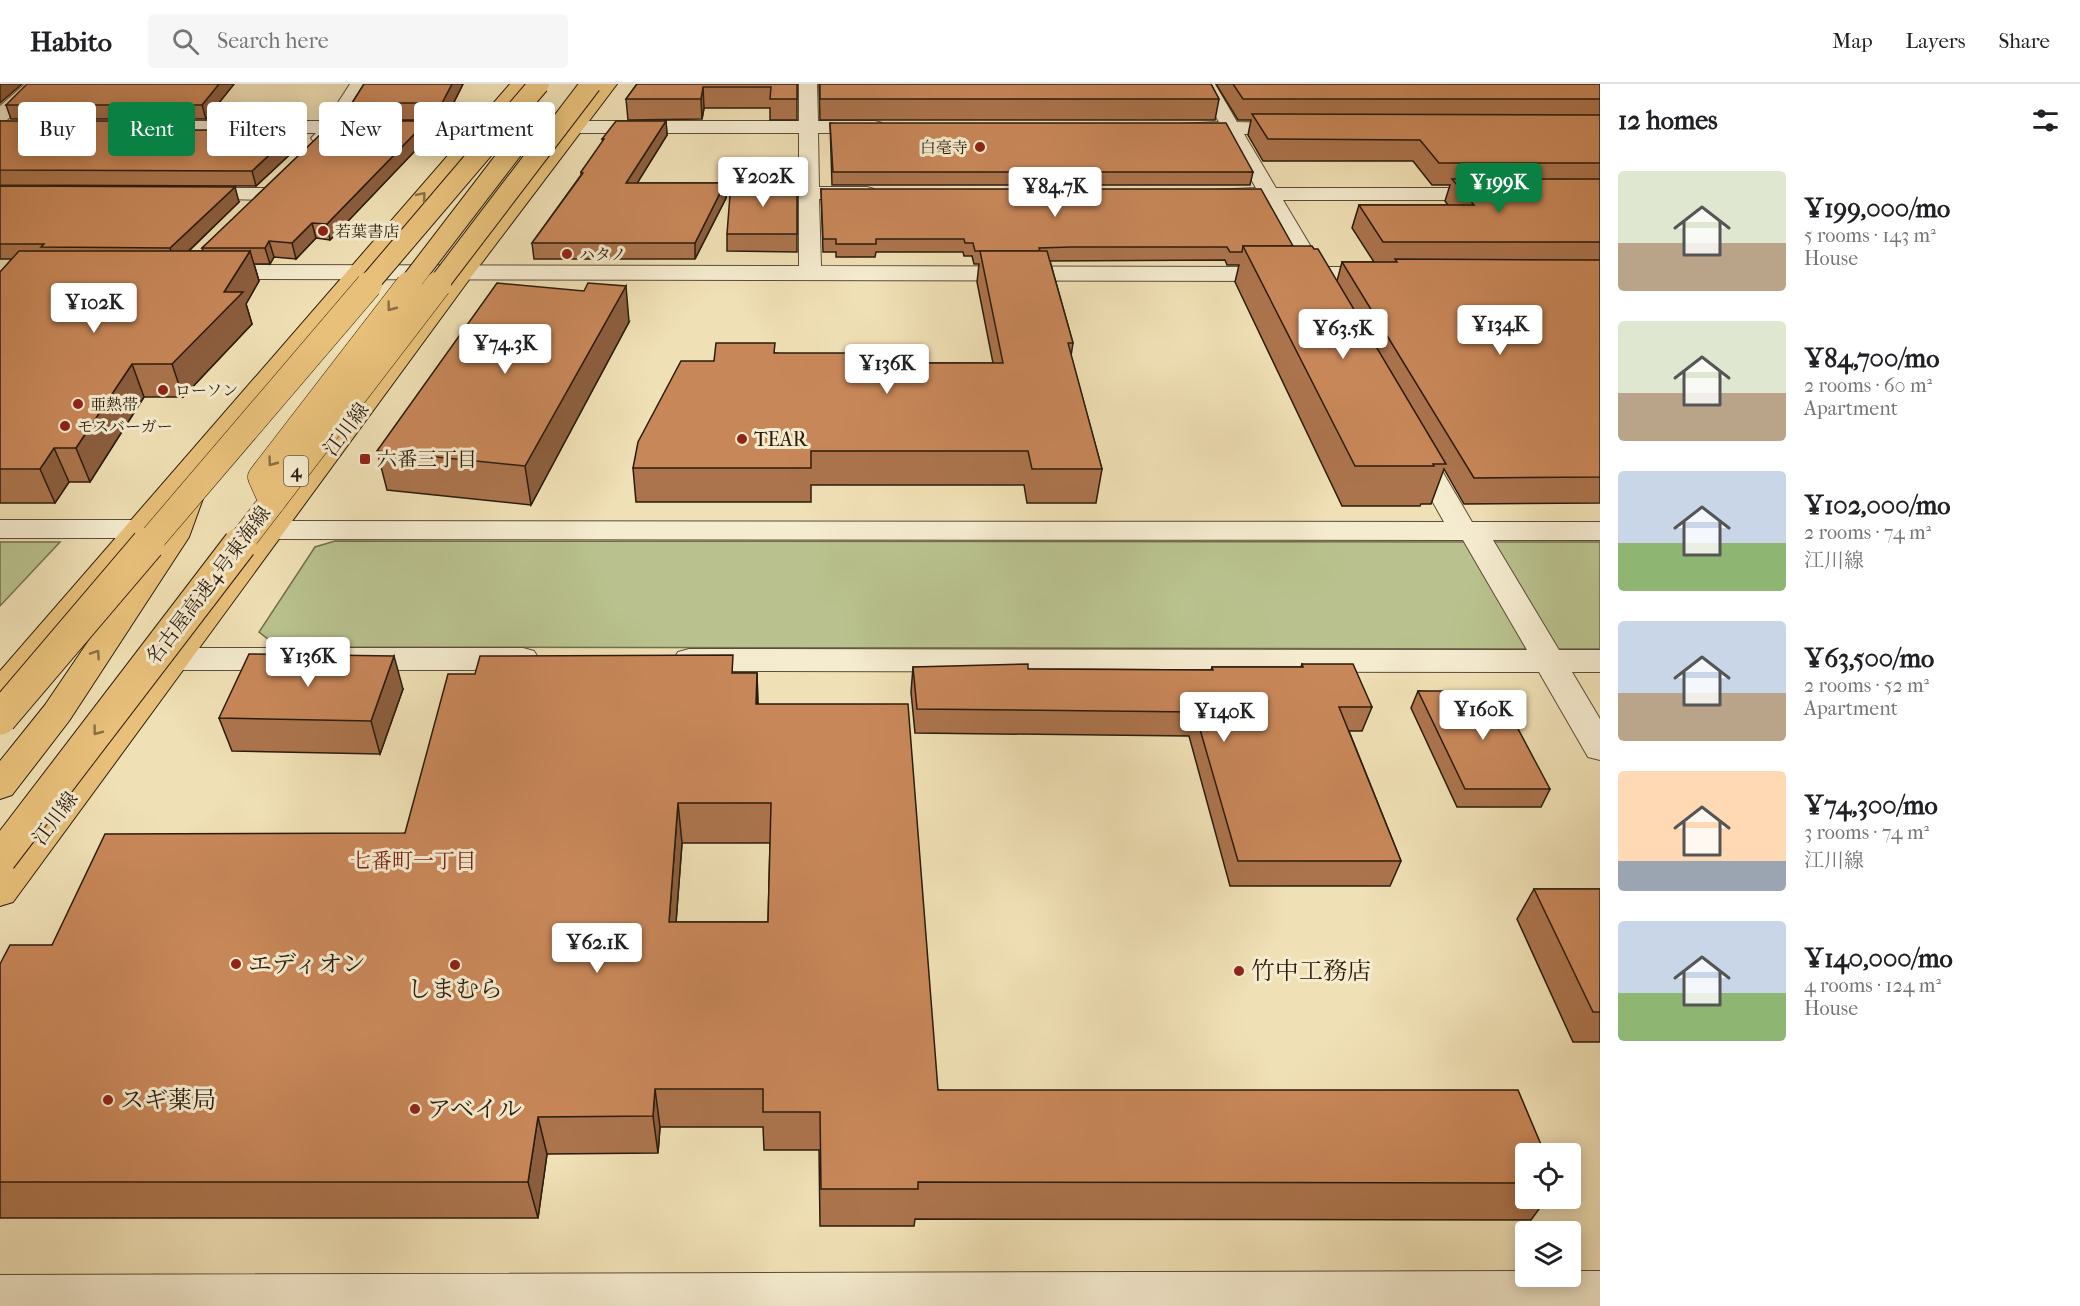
<!DOCTYPE html>
<meta charset="utf-8">
<style>
:root{--surface:#fff;--page:#f6f6f6;--text:#202124;--muted:#757577;--line:#e0e0e0;--accent:#0b8043}
body{margin:0;font-family:"IM FELL French Canon","Noto Serif JP",serif;background:var(--page);color:var(--text);height:100vh;display:flex;flex-direction:column;font-size:22px;white-space:nowrap}
*{box-sizing:border-box;margin:0}
p{font-size:20px;color:var(--muted)}
.icon{flex:none;width:33px;height:33px;fill:none;stroke:currentColor;stroke-width:2;stroke-linecap:round;stroke-linejoin:round}
.map{position:relative;flex:1;overflow:hidden}
.panel{display:flex;flex-direction:column;background:var(--surface);width:480px}
.panel>*{flex:none}
.top-card{position:absolute;left:18px;top:18px;width:570px;height:54px;display:flex;gap:12px}
.controls{position:absolute;left:1515px;top:1059px;display:grid;gap:12px}
.controls a{display:grid;place-items:center;width:66px;height:66px;border-radius:6px;background:var(--surface);box-shadow:0 3px 15px #0003;font-size:30px}
.price{position:absolute;translate:-50% -51px;padding:0 14px;border-radius:6px;background:#fff;color:#222;font-size:20px;line-height:39px;filter:drop-shadow(0 2px 3px #0008)}
.price::after{content:'';position:absolute;left:50%;top:36px;width:18px;height:14px;margin-left:-9px;background:inherit;clip-path:polygon(0 0,100% 0,50% 100%)}
.price.active{background:var(--accent);color:#fff}
ul{padding:0;list-style:none}
li{display:flex;align-items:center;gap:18px;height:150px;padding:0 18px}
li span{display:grid;place-items:center;flex:none;width:168px;height:120px;border-radius:6px;color:#555}
li>.icon{margin-inline-start:auto}
span .icon{width:72px;height:72px;fill:#fffc;stroke-width:1}
li b{font-size:26px}
h2{display:flex;justify-content:space-between;align-items:center;height:72px;padding:0 18px;font-size:26px}
.pill{padding:0 21px;border-radius:6px;background:var(--surface);box-shadow:0 3px 15px #0003;font-size:21px;line-height:54px}
.pill.active{background:var(--accent);color:#fff}
header{display:flex;align-items:center;gap:36px;box-sizing:border-box;height:84px;padding:0 30px;background:var(--surface);border-bottom:2px solid var(--line)}
header strong{font-size:28px}
nav{display:flex;gap:33px;margin-inline-start:auto;font-size:21px}
.search{width:420px;height:54px;background:var(--page);display:flex;align-items:center;gap:15px;box-sizing:border-box;padding:0 21px;border-radius:6px;color:var(--muted);font-size:22px}
main{display:flex;flex:1;min-height:0}
.map>svg:first-child{display:block}
.green{fill:#b9c28e;stroke:#726e4e;stroke-width:1.5}
.lines{fill:none;stroke-linecap:round;stroke-linejoin:round}
.minor-casing{stroke:#5c4c37;stroke-width:2}
.major-casing{stroke:#2b1b0d;stroke-width:2}
.highway-casing{stroke:#2b1b0d;stroke-width:2}
.minor{fill:#f5ebcf;fill-rule:evenodd}
.major{fill:#e8c07a;fill-rule:evenodd}
.highway{fill:#e8c07a;fill-rule:evenodd}
.highway-bridge-far2-casing{stroke:#2b1b0d;stroke-width:22;stroke-linecap:butt}
.highway-bridge-far1-casing{stroke:#2b1b0d;stroke-width:27;stroke-linecap:butt}
.highway-bridge-casing{stroke:#2b1b0d;stroke-width:35;stroke-linecap:butt}
.highway-bridge-far2{stroke:#e8c07a;stroke-width:20}
.highway-bridge-far1{stroke:#e8c07a;stroke-width:26}
.highway-bridge{stroke:#e8c07a;stroke-width:33}
.wall{fill:#ac744d;stroke:#2b1b0d;stroke-width:1.5;fill-rule:evenodd}
.shaded-wall{fill:#8c5e3e;stroke:#2b1b0d;stroke-width:1.5}
.building{fill:#c88759;stroke:#2b1b0d;stroke-width:1.5;fill-rule:evenodd}
.oneway{stroke:#8a6e44}
.poi-dot{fill:#8f2418;stroke:#f5ebcf;stroke-width:2}
.labels{text-anchor:middle;stroke-width:6;stroke-linejoin:round;paint-order:stroke}
.far-poi-label{font-size:16px;fill:#2b1b0d;stroke:#f5ebcf;text-anchor:start}
.shield{fill:#f5ebcf;stroke:#685947;stroke-width:1.5}
.shield-label{font-size:18px;font-weight:bold;fill:#2b1b0d}
.street-label{font-size:20px;fill:#2b1b0d;stroke:#f5ebcf}
.poi-label{font-size:20px;fill:#2b1b0d;stroke:#f5ebcf;text-anchor:start}
.neighbourhood-label{font-size:21px;fill:#7a1f14;stroke:#f5ebcf}
.near-poi-label{font-size:24px;fill:#2b1b0d;stroke:#f5ebcf;text-anchor:start}
</style>
<header>
<strong>Habito</strong>
<div class="search"><svg class="icon" aria-label="search" viewBox="0 0 24 24"><circle cx="10" cy="10" r="6"/><path d="M15 15l6 6"/></svg>Search here</div>
<nav><a>Map</a><a>Layers</a><a>Share</a></nav>
</header>
<main>
<div class="map">
<svg width="1600" height="1222" viewBox="0 0 1600 1222">
<rect width="100%" height="100%" fill="#f0e0b5"/>
<filter id="stains"><feTurbulence type="fractalNoise" baseFrequency=".00333" numOctaves="4"/><feColorMatrix values="0 0 0 0 .2 0 0 0 0 .09 0 0 0 0 .02 0 0 0 .5 -.17"/></filter>
<radialGradient id="worn" r=".72"><stop offset=".6" stop-color="#630" stop-opacity="0"/><stop offset="1" stop-color="#630" stop-opacity=".3"/></radialGradient>
<g class="green">
<path d="M335,457L1600,458V565L278,563L259,548L315,463Z"/>
<path d="M0,458H60L0,522Z"/>
</g>
<g class="lines">
<g class="minor-casing">
<g id="minor">
<path d="M25,0H44L7,36L0,38V22Z"/>
<path d="M350,0H368L345,37H799V0H817L818,37H875L882,39L884,43L882,47L875,49H818L819,103H867L874,105L877,109L874,113L867,115H819L821,182L1301,183L1263,116L1212,114L1209,110L1212,106L1256,104L1225,50L1178,48L1176,44L1178,40L1219,38L1197,0H1215L1237,38L1302,40L1304,44L1302,48L1295,50H1244L1276,104H1491L1498,106L1501,110L1498,114L1491,116H1283L1323,183H1382L1390,185L1393,190L1390,195L1382,197H1331L1333,201L1330,206L1322,208L1314,206L1308,197L213,195L205,193L202,188L205,183L213,181L799,182V49H337C329,56 325,61 314,58L311,54L316,49H147L140,47L138,43L140,39L147,37H326Z"/>
<path d="M194,104H265L272,106L275,110L272,114L265,116L187,114L184,110L187,106Z"/>
<path d="M1415,355L1424,357L1428,363L1472,438H1600V456H1493L1559,566H1600V588H1572L1600,635V676L1588,673L1539,588L689,587L678,584L673,576L678,568L689,565L1527,566L1463,456L271,455L261,452L257,446L261,440L271,437L1444,438L1402,363L1406,357Z"/>
<path d="M0,436H140L150,439L154,445L150,451L140,454H0Z"/>
<path d="M174,564H292L303,567L308,575L303,583L292,586H174L163,583L158,575L163,567Z"/>
<path d="M350,564H523L534,567L539,575L534,583L523,586H350L339,583L334,575L339,567Z"/>
<path d="M1526,1187V1192H1570V1187H1600V1222H0V1191Z"/>
</g>
</g>
<g class="major-casing">
<g id="major">
<path d="M510,0H528L12,616L0,619V587Z"/>
<path d="M599,0H617L471,193L13,818L0,822V779L455,183Z"/>
</g>
</g>
<g class="highway-casing">
<path id="highway" d="M208,357L217,359L221,365L189,453L69,637L12,711L0,715V677L45,621L159,453L195,365L199,359Z"/>
</g>
<use href="#minor" class="minor"/>
<use href="#major" class="major"/>
<use href="#highway" class="highway"/>
<g class="highway-bridge-far2-casing">
<g id="highway-bridge-far2">
<path d="M367,202L539,0"/>
<path d="M408,202L526,48"/>
<path d="M437,202L591,0"/>
</g>
</g>
<g class="highway-bridge-far1-casing">
<g id="highway-bridge-far1">
<path d="M272,418L261,393L409,201"/>
<path d="M147,461L369,201"/>
<path d="M239,461L438,201"/>
</g>
</g>
<g class="highway-bridge-casing">
<g id="highway-bridge">
<path d="M0,634L148,460"/>
<path d="M0,774L240,460"/>
</g>
</g>
<use href="#highway-bridge-far2" class="highway-bridge-far2"/>
<use href="#highway-bridge-far1" class="highway-bridge-far1"/>
<use href="#highway-bridge" class="highway-bridge"/>
</g>
<g class="wall">
<path d="M234,0L206,35H11L6,21Z"/>
<path d="M364,0H463L445,36H356L352,19Z"/>
<path d="M637,0H797V36H770V24H704L702,35L628,36L626,15Z"/>
<path d="M819,0H1211L1219,15L1215,36H820Z"/>
<path d="M1216,0H1600V419L1464,420L1444,385L1431,420H1421L1420,422H1342L1235,198L1239,181H1227L1225,176L1050,177L1073,259L1071,272L1102,385L1096,419H1027L1024,401H811V418H636L633,384L714,277L775,269L850,279H993L977,198L979,180H974L972,172H964L963,168H876L875,173H836V168H823L821,105L1293,162L1337,197L1342,178H1374L1352,144L1359,121H1448L1445,117L1450,101H1432L1413,77H1263L1248,51L1251,36H1238Z"/>
<path d="M0,37L192,46L300,61L256,102L0,101Z"/>
<path d="M427,37L430,51L330,156L316,154L296,175L274,173L270,180H254L259,197L246,220L252,240L183,313H144L90,398H69L55,419H0V188L12,175H0V102L239,118L189,167H203L202,164L337,46Z"/>
<path d="M666,37L667,51L637,99H725L726,114L695,175H534L532,159L581,91V88L603,58L602,55Z"/>
<path d="M830,39L1253,88L1250,101H832Z"/>
<path d="M797,97V168L727,167V150Z"/>
<path d="M629,238L531,421L387,406L377,367Z"/>
<path d="M1302,580L1372,623L1362,647H1349L1401,777L1390,802H1230L1189,652L915,649L911,608L913,583L1028,585L1211,586L1212,583H1301Z"/>
<path d="M734,589H757L758,620L938,1006L1526,1070V1114H1547L1531,1136L915,1135L914,1142H820L819,1066H764L763,1043H660L658,1069L547,1070L538,1134H0V880L52,861L405,749ZM682,759H770L768,838H676Z"/>
<path d="M403,605L380,670L232,667L219,634Z"/>
<path d="M1418,607L1475,611L1550,705L1541,723H1457L1411,624Z"/>
<path d="M1534,805H1600V958H1573L1517,835Z"/>
</g>
<g class="shaded-wall">
<path d="M1,0H22L0,19V1Z"/>
<path d="M219,0H234L206,35L202,21Z"/>
<path d="M452,0H463L445,36L442,19Z"/>
<path d="M703,3L704,24L702,35L701,15Z"/>
<path d="M189,37L194,51L182,46Z"/>
<path d="M427,37L430,51L330,156L327,140Z"/>
<path d="M666,37L667,51L628,114L626,99Z"/>
<path d="M296,46L300,61L256,102L252,87Z"/>
<path d="M725,99L726,114L695,175V159Z"/>
<path d="M235,103L239,118L175,180L170,164Z"/>
<path d="M312,139L316,154L296,175L292,159Z"/>
<path d="M269,157L274,173L270,180L265,164Z"/>
<path d="M250,167L259,197L246,220L252,240L183,313L172,280L224,208Z"/>
<path d="M626,202L629,238L531,421L525,382Z"/>
<path d="M132,280L144,313L90,398L76,364Z"/>
<path d="M54,364L69,398L55,419L40,385Z"/>
<path d="M394,572L403,605L380,670L371,637Z"/>
<path d="M757,589L758,629L756,620Z"/>
<path d="M678,719L682,759L673,878L669,838Z"/>
<path d="M655,1005L660,1043L658,1069L653,1032Z"/>
<path d="M538,1033L547,1070L538,1134L528,1098Z"/>
</g>
<g class="building">
<path d="M27,0H219L202,21H6Z"/>
<path d="M364,0H452L442,19H352Z"/>
<path d="M637,0H797V15H770L771,3H703L701,15H626Z"/>
<path d="M820,0H1211L1219,15H820Z"/>
<path d="M1233,0H1600V15H1243Z"/>
<path d="M1252,30L1600,31V79H1439L1420,56L1268,55Z"/>
<path d="M0,37H189L182,46H296L252,87L0,86Z"/>
<path d="M343,37H427L327,140L312,139L292,159L269,157L265,164H202L325,46H337Z"/>
<path d="M616,37H666L626,99H725L695,159H532L583,89L581,88L604,55H602Z"/>
<path d="M830,39H1226L1253,88H833Z"/>
<path d="M1452,95H1600V158H1383L1359,121H1474Z"/>
<path d="M797,97V150H727L731,98Z"/>
<path d="M0,102L235,103L170,164L41,163L44,160H0Z"/>
<path d="M821,105H1261L1293,162H1243L1242,168H1230L1227,163H1071L1039,164L1040,167H975L973,159H965L964,155H876V160H836V155H823Z"/>
<path d="M1243,162H1312L1314,165H1318L1446,380H1433L1434,382H1355Z"/>
<path d="M19,167H250L224,208H243L172,280H132L76,364H54L40,385H0V188Z"/>
<path d="M980,167H1047L1073,259H1068L1102,385H1032L1028,367H811V384H633L638,358L681,277H714L716,259H775L774,269H849L850,279H1003Z"/>
<path d="M1395,175L1600,176V393L1474,394L1342,178H1397Z"/>
<path d="M497,199L584,207L588,199L626,202L525,382L377,367Z"/>
<path d="M249,570L394,572L371,637L219,634Z"/>
<path d="M733,571L732,589H757L756,620H908L938,1006H1518L1545,1070H1526V1099L918,1098V1105H821L820,1028H763V1005H655L653,1032L538,1033L528,1098H0V880L10,861H52L105,750L405,749L448,590H475L480,572ZM678,719H771L768,838H669Z"/>
<path d="M1028,580V585L1213,586L1212,583H1303L1302,580H1353L1372,623H1339L1401,777H1238L1195,628L917,625L913,583Z"/>
<path d="M1418,607H1472L1475,611H1500L1550,705H1465Z"/>
<path d="M1534,805H1600V928H1593Z"/>
</g>
<defs><path id="oneway-chevron" d="M-2-3.5L2.5 0L-2 3.5" fill="none" stroke-width="1.6" stroke-linecap="round" stroke-linejoin="round" transform="scale(1.5)"/></defs>
<g class="oneway">
<use href="#oneway-chevron" transform="translate(422 112) rotate(-50)"/>
<use href="#oneway-chevron" transform="translate(391 223) rotate(127)"/>
<use href="#oneway-chevron" transform="translate(272 378) rotate(127)"/>
<use href="#oneway-chevron" transform="translate(96 570) rotate(-56)"/>
<use href="#oneway-chevron" transform="translate(97 647) rotate(127)"/>
</g>
<g class="poi-dot">
<circle cx="980" cy="63" r="6"/>
<circle cx="323" cy="147" r="6"/>
<circle cx="567" cy="170" r="6"/>
<circle cx="163" cy="306" r="6"/>
<circle cx="78" cy="320" r="6"/>
<circle cx="65" cy="342" r="6"/>
<circle cx="742" cy="355" r="6"/>
<rect x="359" y="369" width="12" height="12" rx="3"/>
<circle cx="236" cy="880" r="6"/>
<circle cx="455" cy="881" r="6"/>
<circle cx="1239" cy="887" r="6"/>
<circle cx="108" cy="1016" r="6"/>
<circle cx="415" cy="1025" r="6"/>
</g>
<g class="labels">
<g class="far-poi-label">
<text x="968" y="69" text-anchor="end">白毫寺</text>
<text x="335" y="153">若葉書店</text>
<text x="579" y="176">ハタノ</text>
<text x="175" y="312">ローソン</text>
<text x="90" y="326">亜熱帯</text>
<text x="77" y="348">モスバーガー</text>
</g>
<rect class="shield" x="284" y="372" width="24" height="30" rx="4.5"/>
<g class="shield-label">
<text x="296" y="393">4</text>
</g>
<g class="street-label">
<text transform="translate(346 345) rotate(-53)" y="7">江川線</text>
<text transform="translate(208 501) rotate(-53)" y="7">名古屋高速4号東海線</text>
<text transform="translate(55 734) rotate(-53)" y="7">江川線</text>
</g>
<g class="poi-label">
<text x="754" y="362">TEAR</text>
<text x="377" y="382">六番三丁目</text>
</g>
<g class="neighbourhood-label">
<text x="413" y="784">七番町一丁目</text>
</g>
<g class="near-poi-label">
<text x="248" y="888">エディオン</text>
<text x="1251" y="895">竹中工務店</text>
<text x="455" y="913" text-anchor="middle">しまむら</text>
<text x="120" y="1024">スギ薬局</text>
<text x="427" y="1033">アベイル</text>
</g>
</g>
<rect width="100%" height="100%" filter="url(#stains)"/>
<rect width="100%" height="100%" fill="url(#worn)"/>
</svg>
<div class="controls">
<a><svg class="icon" aria-label="locate" viewBox="0 0 24 24"><circle cx="12" cy="12" r="6"/><path d="M12 2v4M12 18v4M2 12h4M18 12h4"/></svg></a>
<a><svg class="icon" aria-label="layers" viewBox="0 0 24 24"><path d="M12 4l9 5-9 5-9-5zM3 14l9 5 9-5"/></svg></a>
</div>
<b class="price" style="left:763px;top:124px">¥202K</b>
<b class="price active" style="left:1499px;top:130px">¥199K</b>
<b class="price" style="left:1055px;top:134px">¥84.7K</b>
<b class="price" style="left:94px;top:250px">¥102K</b>
<b class="price" style="left:1500px;top:272px">¥134K</b>
<b class="price" style="left:1343px;top:276px">¥63.5K</b>
<b class="price" style="left:505px;top:291px">¥74.3K</b>
<b class="price" style="left:887px;top:311px">¥136K</b>
<b class="price" style="left:308px;top:604px">¥136K</b>
<b class="price" style="left:1483px;top:657px">¥160K</b>
<b class="price" style="left:1224px;top:659px">¥140K</b>
<b class="price" style="left:597px;top:890px">¥62.1K</b>
<div class="top-card">
<a class="pill">Buy</a>
<a class="pill active">Rent</a>
<a class="pill">Filters</a>
<a class="pill">New</a>
<a class="pill">Apartment</a>
</div>
</div>
<section class="panel">
<h2>12 homes<svg class="icon" aria-label="filters" viewBox="0 0 24 24"><path d="M4 7h16M4 17h16"/><circle cx="9" cy="7" r="2"/><circle cx="15" cy="17" r="2"/></svg></h2>
<ul>
<li><span style="background:linear-gradient(#dfe7d0 60%,#b9a48a 0)"><svg class="icon" aria-label="home" viewBox="0 0 24 24"><path d="M3 11l9-7 9 7M6 9v11h12V9"/></svg></span><div><b>¥199,000/mo</b><p>5 rooms · 143 m²</p><p>House</p></div></li>
<li><span style="background:linear-gradient(#dfe7d0 60%,#b9a48a 0)"><svg class="icon" aria-label="home" viewBox="0 0 24 24"><path d="M3 11l9-7 9 7M6 9v11h12V9"/></svg></span><div><b>¥84,700/mo</b><p>2 rooms · 60 m²</p><p>Apartment</p></div></li>
<li><span style="background:linear-gradient(#c9d6e8 60%,#8fb573 0)"><svg class="icon" aria-label="home" viewBox="0 0 24 24"><path d="M3 11l9-7 9 7M6 9v11h12V9"/></svg></span><div><b>¥102,000/mo</b><p>2 rooms · 74 m²</p><p>江川線</p></div></li>
<li><span style="background:linear-gradient(#c9d6e8 60%,#b9a48a 0)"><svg class="icon" aria-label="home" viewBox="0 0 24 24"><path d="M3 11l9-7 9 7M6 9v11h12V9"/></svg></span><div><b>¥63,500/mo</b><p>2 rooms · 52 m²</p><p>Apartment</p></div></li>
<li><span style="background:linear-gradient(#ffd9b3 75%,#9aa5b1 0)"><svg class="icon" aria-label="home" viewBox="0 0 24 24"><path d="M3 11l9-7 9 7M6 9v11h12V9"/></svg></span><div><b>¥74,300/mo</b><p>3 rooms · 74 m²</p><p>江川線</p></div></li>
<li><span style="background:linear-gradient(#c9d6e8 60%,#8fb573 0)"><svg class="icon" aria-label="home" viewBox="0 0 24 24"><path d="M3 11l9-7 9 7M6 9v11h12V9"/></svg></span><div><b>¥140,000/mo</b><p>4 rooms · 124 m²</p><p>House</p></div></li>
</ul>
</section>
</main>
